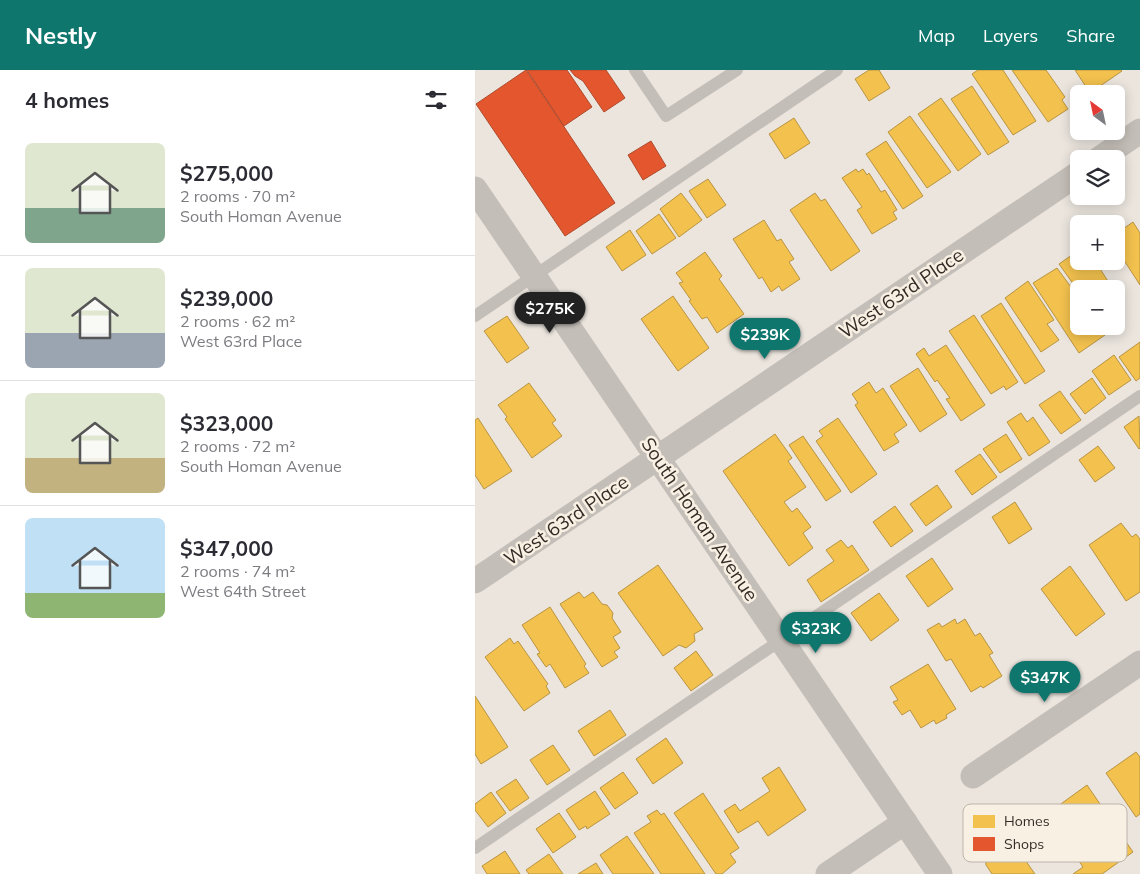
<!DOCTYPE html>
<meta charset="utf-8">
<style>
:root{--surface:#fff;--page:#f7f7f7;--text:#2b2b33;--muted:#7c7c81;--line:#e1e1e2;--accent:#0f766e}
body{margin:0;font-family:Mulish,sans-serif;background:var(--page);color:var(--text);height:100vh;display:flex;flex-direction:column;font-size:19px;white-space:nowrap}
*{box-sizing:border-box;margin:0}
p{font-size:16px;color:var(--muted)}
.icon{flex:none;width:28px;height:28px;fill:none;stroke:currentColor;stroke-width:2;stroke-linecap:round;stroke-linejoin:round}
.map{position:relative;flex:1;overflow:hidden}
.sheet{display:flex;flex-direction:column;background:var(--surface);width:475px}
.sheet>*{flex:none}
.needle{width:32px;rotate:327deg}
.tools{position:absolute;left:595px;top:15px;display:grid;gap:10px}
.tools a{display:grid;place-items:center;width:55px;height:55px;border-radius:8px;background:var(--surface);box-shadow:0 2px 12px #0003;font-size:25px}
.price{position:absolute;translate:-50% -42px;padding:0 11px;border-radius:18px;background:var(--accent);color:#fff;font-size:16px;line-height:32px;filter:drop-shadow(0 1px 2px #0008)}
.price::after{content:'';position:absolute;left:50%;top:30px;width:15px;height:11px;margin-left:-8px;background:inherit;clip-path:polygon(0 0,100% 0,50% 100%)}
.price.on{background:#222;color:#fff}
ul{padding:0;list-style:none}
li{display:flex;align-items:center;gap:15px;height:125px;padding:0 25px}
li+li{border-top:1px solid var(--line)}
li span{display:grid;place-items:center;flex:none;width:140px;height:100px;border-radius:8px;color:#555}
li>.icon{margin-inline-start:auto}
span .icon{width:60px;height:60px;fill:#fffc;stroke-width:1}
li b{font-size:21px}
h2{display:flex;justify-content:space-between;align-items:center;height:60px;padding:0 25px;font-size:21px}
header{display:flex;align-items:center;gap:30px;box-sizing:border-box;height:70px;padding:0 25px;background:var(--accent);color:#fff}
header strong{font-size:24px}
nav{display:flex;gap:28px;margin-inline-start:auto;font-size:18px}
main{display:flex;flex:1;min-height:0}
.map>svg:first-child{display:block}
.homes{fill:#f2c14e;stroke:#b99442}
.shops{fill:#e4572e;stroke:#af4a2c}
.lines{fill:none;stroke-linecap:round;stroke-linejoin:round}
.lane{stroke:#c4beb8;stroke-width:12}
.street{stroke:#c4beb8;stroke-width:25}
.labels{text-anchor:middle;stroke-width:5;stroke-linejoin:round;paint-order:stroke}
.street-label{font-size:19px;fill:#342b26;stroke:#f9f0e4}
.key{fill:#f9f0e4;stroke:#beb5ab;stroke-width:1}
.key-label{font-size:14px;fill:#342b26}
</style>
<header>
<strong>Nestly</strong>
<nav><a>Map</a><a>Layers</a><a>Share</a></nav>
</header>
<main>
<section class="sheet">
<h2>4 homes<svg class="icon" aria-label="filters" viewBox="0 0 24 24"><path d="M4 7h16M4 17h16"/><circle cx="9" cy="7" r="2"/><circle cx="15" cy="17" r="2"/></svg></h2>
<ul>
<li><span style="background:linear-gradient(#dfe7d0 65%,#7fa58c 0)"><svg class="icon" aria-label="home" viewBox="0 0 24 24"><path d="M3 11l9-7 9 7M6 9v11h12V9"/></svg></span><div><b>$275,000</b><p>2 rooms · 70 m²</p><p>South Homan Avenue</p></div></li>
<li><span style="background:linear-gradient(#dfe7d0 65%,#9aa5b1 0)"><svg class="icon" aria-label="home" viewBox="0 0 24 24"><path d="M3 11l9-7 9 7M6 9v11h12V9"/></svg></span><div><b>$239,000</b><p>2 rooms · 62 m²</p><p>West 63rd Place</p></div></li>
<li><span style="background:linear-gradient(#dfe7d0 65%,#c2b280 0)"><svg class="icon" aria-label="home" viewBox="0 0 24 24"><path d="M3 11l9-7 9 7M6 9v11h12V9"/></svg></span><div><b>$323,000</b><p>2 rooms · 72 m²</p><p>South Homan Avenue</p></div></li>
<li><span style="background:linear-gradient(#bfe0f5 75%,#8fb573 0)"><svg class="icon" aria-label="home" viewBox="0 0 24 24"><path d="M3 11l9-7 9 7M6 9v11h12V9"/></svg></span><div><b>$347,000</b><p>2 rooms · 74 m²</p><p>West 64th Street</p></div></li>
</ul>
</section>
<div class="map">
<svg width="665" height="804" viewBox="0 0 665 804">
<rect width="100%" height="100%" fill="#ebe5de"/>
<g class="homes">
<path d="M394,0H404L415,18L394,31L380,9Z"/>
<path d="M503,0H528L561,51L538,65L497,4Z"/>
<path d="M537,0H571L590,27L587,30L593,39L573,52Z"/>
<path d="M600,0H646L647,1L615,23Z"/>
<path d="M497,16L534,72L513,85L476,29Z"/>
<path d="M466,28L506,84L483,101L443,44Z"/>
<path d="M435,46L476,102L452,118L413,62Z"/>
<path d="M319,48L335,73L310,89L294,64Z"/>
<path d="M411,71L448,126L428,139L391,84Z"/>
<path d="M381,99L383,102L388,99L392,105L394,103L406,122L410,120L422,140L418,142L422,149L397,164L382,140L387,137L367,108Z"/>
<path d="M233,109L251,135L232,148L214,121Z"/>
<path d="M206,123L227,150L204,167L185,139Z"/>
<path d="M340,123L346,131L350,129L385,181L356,201L315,140Z"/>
<path d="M184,144L201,168L177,184L161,161Z"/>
<path d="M289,150L302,171L306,169L319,189L314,192L325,209L307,221L304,216L296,222L287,207L284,209L258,169Z"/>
<path d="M644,151L648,159L658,152L665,163V215L641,178V154H640Z"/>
<path d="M155,160L171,185L147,201L131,177Z"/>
<path d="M604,180V191H620L638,219H604V222L584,194Z"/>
<path d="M230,182L247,206L244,209L269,244L242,263L232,247L227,249L214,231L216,230L204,213L208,212L201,203Z"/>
<path d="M582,198L604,228V256H623L630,265L604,283L558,213Z"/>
<path d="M553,211L579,250L572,254L584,270L566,282L530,228Z"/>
<path d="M198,226L234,278L203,301L166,249Z"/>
<path d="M526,233L570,301L550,314L506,246Z"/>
<path d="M499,245L543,312L531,320L529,316L516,324L474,261Z"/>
<path d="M32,246L54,278L32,293L9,261Z"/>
<path d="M665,272V308L661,311L644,287Z"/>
<path d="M471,275L510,335L486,351L471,329L475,328L462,310L460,312L441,284L449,278L454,286Z"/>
<path d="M639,285L656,310L634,325L617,301Z"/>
<path d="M443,298L472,344L445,362L415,316Z"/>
<path d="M617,308L631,328L610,344L595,324Z"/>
<path d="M394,312L401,323L408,318L432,355L419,364L424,372L409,381L380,335L383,333L377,324Z"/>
<path d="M54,313L81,350L77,353L87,366L57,388L30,349L32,347L23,335Z"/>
<path d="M585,321L606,350L586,364L564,335Z"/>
<path d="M546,343L552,352L558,347L575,372L554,386L532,352Z"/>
<path d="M664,346L665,378L664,379L649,357Z"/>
<path d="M3,348L37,401L9,419L0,405V350Z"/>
<path d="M363,348L402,404L376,423L341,371L348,366L344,361Z"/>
<path d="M300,364L317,388L313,391L331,417L309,432L317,442L322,438L336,457L328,463L338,478L314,496L248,401Z"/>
<path d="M531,364L547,389L525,403L508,379Z"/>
<path d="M328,366L366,421L351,431L314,375Z"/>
<path d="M623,376L640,398L620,412L604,390Z"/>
<path d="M505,384L522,407L497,425L480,401Z"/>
<path d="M462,415L477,437L451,456L435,434Z"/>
<path d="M540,432L557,459L534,474L517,447Z"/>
<path d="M420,436L438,461L416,477L398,452Z"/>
<path d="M646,453L657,467L661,464L665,469V522L651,531L614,475Z"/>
<path d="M366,470L373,478L377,475L394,500L346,532L332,510L359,491L351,480Z"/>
<path d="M457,488L478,519L453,537L431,506Z"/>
<path d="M183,495L228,559L219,564L220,571L211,578L204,575L188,586L143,523Z"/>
<path d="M595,496L630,544L601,566L566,519Z"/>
<path d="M104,522L109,528L118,522L127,534L132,535L138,543L137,548L146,562L138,567L145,578L139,582L143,587L127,597L85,534Z"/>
<path d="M404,523L424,550L396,571L376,543Z"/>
<path d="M75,537L111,594L109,596L114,603L90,618L75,594L71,597L62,584L65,583L47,555Z"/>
<path d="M480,549L482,554L490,549L500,566L505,563L518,583L514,585L527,606L508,618L506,616L496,622L476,589L471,591L452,560L464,553L467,557Z"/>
<path d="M35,568L39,574L43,571L73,614L71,616L75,623L49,641L10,587Z"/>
<path d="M221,581L238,605L216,621L199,598Z"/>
<path d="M453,594L481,639L471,645L472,648L461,654L459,650L446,658L435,640L427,645L418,632L423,630L415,617Z"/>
<path d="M0,626L33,677L6,694L0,684Z"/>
<path d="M135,640L151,665L119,686L103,661Z"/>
<path d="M191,668L208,693L178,714L161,689Z"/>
<path d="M78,675L95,700L72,715L55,690Z"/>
<path d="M661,682L665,687V744L661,747L631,703Z"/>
<path d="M304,697L331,740L293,766L283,751L263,763L249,741L260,734L265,741L295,721L287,708Z"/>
<path d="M148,702L163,723L140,739L125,718Z"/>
<path d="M41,709L54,728L35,741L21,722Z"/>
<path d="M612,715L658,782L627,804H598L608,797L572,744Z"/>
<path d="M120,721L135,744L112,759L111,756L104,760L91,740Z"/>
<path d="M16,722L31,743L13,757L0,740V734Z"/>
<path d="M228,723L264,778L255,784L261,792L247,804H241L199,743Z"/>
<path d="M182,740L186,745L189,743L230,804H186L159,763L176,752L172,746Z"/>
<path d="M84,743L101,767L78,783L61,759Z"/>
<path d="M152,766L179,804H138L125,785Z"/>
<path d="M538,773L560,804H517L511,795L510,785L526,774L532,776Z"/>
<path d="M30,781L45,804H12L7,796Z"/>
<path d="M74,784L88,804H54L51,800Z"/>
<path d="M121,793L128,804H103Z"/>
</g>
<g class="shops">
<path d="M51,0L140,133L90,166L1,34Z"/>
<path d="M52,0H92L117,37L89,56Z"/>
<path d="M95,0H131L150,28L129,42L108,11L100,6Z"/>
<path d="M176,71L191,96L168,110L153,85Z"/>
</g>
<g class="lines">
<g class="lane">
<path d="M160,0L191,46L262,0"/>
<path d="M0,246L362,0"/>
<path d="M0,778L665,326"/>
</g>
<g class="street">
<path d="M624,89L665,61"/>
<path d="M0,119L465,804"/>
<path d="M0,511L604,103"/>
<path d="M498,706L665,593"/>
<path d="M353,804L430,752"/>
</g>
</g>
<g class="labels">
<g class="street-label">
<text transform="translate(426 223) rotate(-34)" y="7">West 63rd Place</text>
<text transform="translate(225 449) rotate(56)" y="7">South Homan Avenue</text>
<text transform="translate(91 450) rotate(-34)" y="7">West 63rd Place</text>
</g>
</g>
<rect x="488" y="734" width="164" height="58" rx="8" class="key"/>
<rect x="498" y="745" width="22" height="13" fill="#f2c14e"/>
<rect x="498" y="767" width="22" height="14" fill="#e4572e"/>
<g class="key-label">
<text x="529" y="756">Homes</text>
<text x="529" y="779">Shops</text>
</g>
</svg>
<div class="tools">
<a><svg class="needle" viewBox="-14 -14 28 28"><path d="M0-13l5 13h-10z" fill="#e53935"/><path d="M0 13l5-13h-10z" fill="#7c7c81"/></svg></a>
<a><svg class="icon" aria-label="layers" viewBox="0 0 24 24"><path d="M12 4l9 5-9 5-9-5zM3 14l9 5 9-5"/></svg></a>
<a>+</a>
<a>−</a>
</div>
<b class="price on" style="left:75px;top:264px">$275K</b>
<b class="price" style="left:290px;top:290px">$239K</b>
<b class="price" style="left:341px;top:584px">$323K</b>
<b class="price" style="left:570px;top:633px">$347K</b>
</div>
</main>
